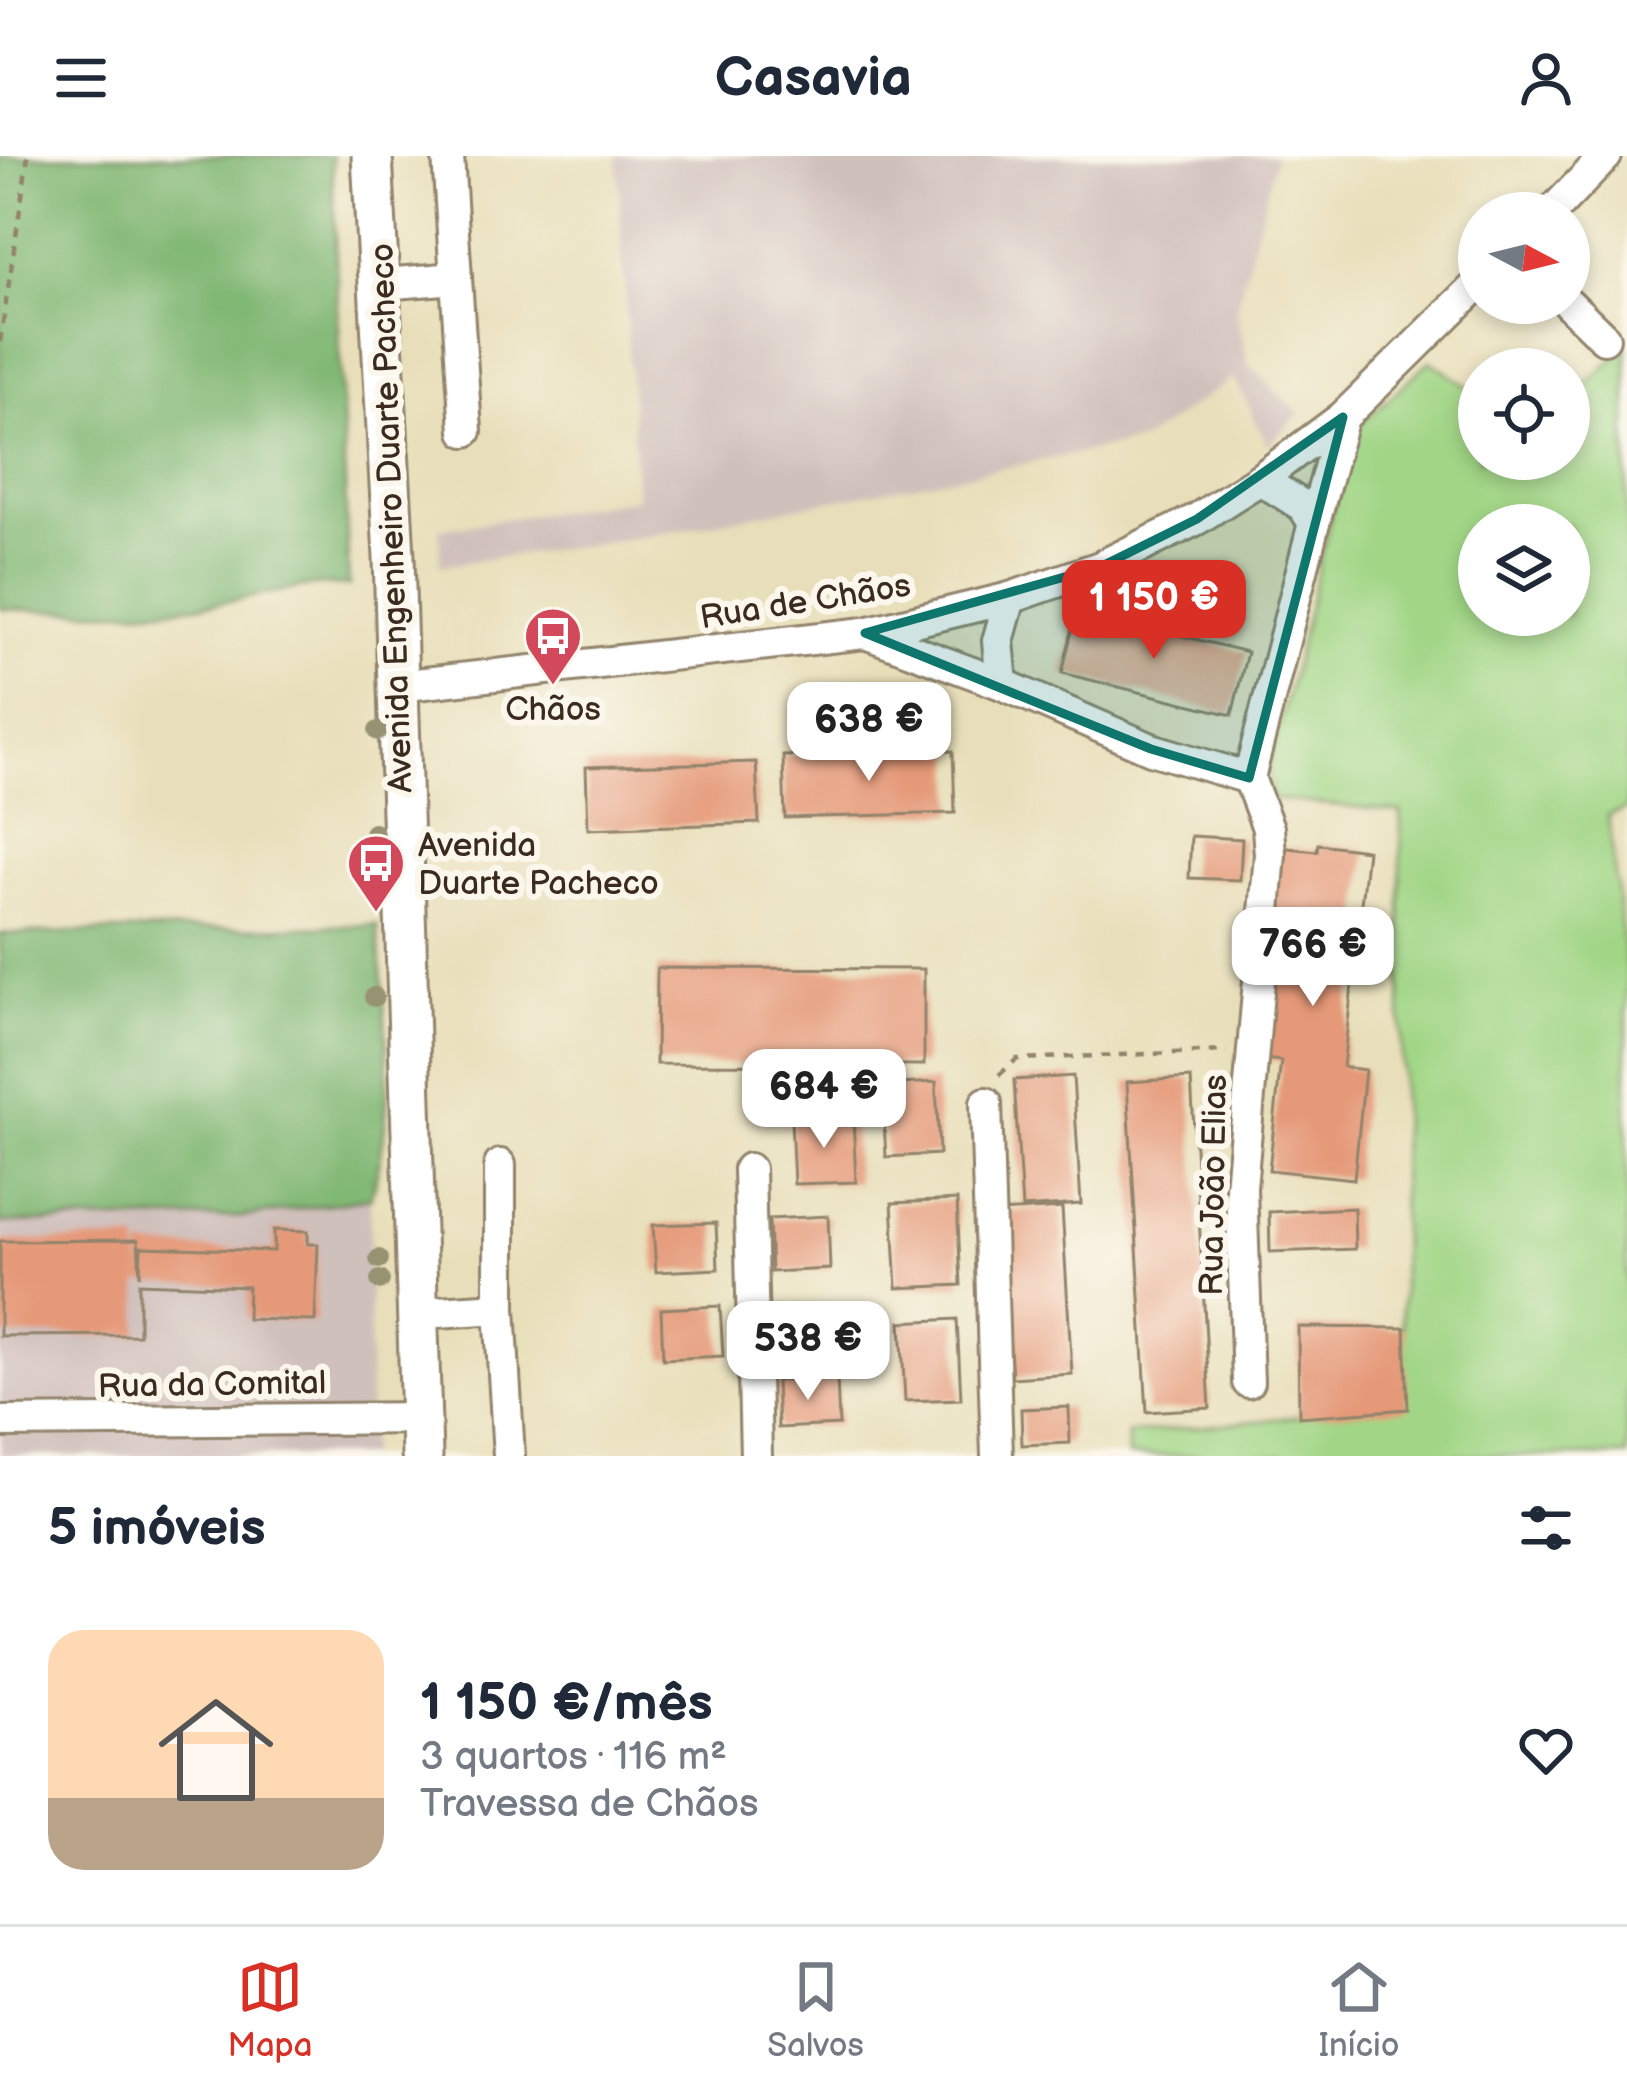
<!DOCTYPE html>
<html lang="pt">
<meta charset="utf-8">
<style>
:root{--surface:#fff;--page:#f2f2f3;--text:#1f2937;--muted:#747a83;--line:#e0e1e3;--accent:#d93025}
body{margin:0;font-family:"Balsamiq Sans",sans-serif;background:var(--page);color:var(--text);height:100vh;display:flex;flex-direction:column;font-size:45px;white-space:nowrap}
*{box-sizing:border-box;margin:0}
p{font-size:39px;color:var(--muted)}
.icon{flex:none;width:66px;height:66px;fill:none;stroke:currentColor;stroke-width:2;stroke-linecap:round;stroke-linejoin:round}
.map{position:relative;height:1300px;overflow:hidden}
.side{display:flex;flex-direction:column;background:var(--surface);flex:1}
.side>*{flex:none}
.needle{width:78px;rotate:97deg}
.controls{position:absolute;left:1458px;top:36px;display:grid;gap:24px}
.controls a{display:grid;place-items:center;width:132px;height:132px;border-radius:50%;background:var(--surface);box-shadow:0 6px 18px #0003;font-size:60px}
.price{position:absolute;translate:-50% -102px;padding:0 27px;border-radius:24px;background:#fff;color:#222;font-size:39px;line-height:78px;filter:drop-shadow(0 3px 6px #0008)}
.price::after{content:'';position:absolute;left:50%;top:72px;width:36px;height:27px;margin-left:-18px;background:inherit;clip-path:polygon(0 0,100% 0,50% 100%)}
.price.on{background:var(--accent);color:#fff}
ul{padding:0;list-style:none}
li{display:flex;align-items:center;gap:36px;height:300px;padding:0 48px}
li span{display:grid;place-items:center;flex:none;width:336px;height:240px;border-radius:36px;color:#555}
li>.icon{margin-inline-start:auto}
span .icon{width:144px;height:144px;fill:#fffc;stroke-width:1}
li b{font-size:51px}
h2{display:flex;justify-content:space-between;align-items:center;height:144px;padding:0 48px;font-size:51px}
header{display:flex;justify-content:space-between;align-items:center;height:156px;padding:0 48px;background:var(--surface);font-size:54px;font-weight:700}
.dock{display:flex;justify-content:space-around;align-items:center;height:168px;border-top:3px solid var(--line);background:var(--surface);font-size:33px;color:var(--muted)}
.dock a{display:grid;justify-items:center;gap:6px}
.dock .on{color:var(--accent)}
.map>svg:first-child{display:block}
.industrial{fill:#d0c0bc}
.green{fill:#a1d686;stroke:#6e8052;stroke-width:3;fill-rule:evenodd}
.forest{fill:#80b773;stroke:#5e7048;stroke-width:3}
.building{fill:#e59978}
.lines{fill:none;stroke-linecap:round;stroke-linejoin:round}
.minor-casing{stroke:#92846c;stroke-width:36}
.major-casing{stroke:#92846c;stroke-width:45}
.path{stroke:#92846c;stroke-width:4.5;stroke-dasharray:9 9;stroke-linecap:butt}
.minor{stroke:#fff;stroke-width:30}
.major{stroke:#fff;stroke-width:39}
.tree{fill:#979372}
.marked{fill:#0f766e;fill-opacity:0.2;stroke:#0f766e;stroke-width:9;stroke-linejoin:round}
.labels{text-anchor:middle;stroke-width:12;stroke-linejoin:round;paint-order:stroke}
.street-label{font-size:33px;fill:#3b2a1e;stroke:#fbf7ec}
.poi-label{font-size:33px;fill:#3b2a1e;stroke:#fbf7ec}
</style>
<header><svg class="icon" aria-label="menu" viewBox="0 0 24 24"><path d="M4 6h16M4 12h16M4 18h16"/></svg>Casavia<svg class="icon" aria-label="person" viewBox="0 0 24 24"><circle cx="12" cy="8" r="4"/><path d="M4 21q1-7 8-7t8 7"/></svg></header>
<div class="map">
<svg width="1627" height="1300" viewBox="0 0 1627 1300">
<rect width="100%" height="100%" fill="#fbf7ec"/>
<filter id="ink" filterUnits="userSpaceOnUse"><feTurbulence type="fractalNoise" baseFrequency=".00833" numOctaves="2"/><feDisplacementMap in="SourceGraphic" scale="24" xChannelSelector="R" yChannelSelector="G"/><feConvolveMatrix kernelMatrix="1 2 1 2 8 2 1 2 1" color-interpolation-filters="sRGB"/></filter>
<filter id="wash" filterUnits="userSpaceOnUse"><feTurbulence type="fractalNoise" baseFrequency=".004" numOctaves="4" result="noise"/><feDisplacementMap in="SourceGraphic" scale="48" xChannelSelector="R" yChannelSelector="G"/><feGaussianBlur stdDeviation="2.7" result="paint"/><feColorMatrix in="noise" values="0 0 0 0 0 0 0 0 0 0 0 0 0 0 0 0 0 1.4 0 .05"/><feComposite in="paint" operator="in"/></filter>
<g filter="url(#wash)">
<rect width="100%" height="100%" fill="#e8dfba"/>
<g class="industrial">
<path d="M617,0H1276L1236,152L1248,208L1299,258L1268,289L1234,221L1142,285L640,381L440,410L439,373L637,343Z"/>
<path d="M370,1043L369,1300H0V1047Z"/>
</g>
<path class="green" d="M1627,191V653L1608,659L1627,820V1300H1128V1278L1402,1250L1401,656L1273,643L1268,615L1352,276L1430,205L1479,238V303H1569V244ZM1479,369H1569V459H1479Z"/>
<g class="forest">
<path d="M0,0H332L349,430C306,425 272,439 231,445C156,458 76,456 0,453Z"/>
<path d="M377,769C385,861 399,954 370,1042L243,1061L0,1067V778Z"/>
</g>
<g id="blocks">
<g class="building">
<path d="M1077,454L1247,496L1232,559L1062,517Z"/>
<path d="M953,595L955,657L785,662L783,600Z"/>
<path d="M756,606L759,667L588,673L586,611Z"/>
<path d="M1191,680L1242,683L1240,724L1189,722Z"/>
<path d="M1318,688L1367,694L1343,911L1365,914L1354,1023L1269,1014L1281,905L1256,902L1278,691L1317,695Z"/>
<path d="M657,812L924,813V909L656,908Z"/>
<path d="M1073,920L1081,1048L1022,1052L1014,924Z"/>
<path d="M1191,922L1210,1252L1147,1256L1127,926Z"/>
<path d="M936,926L939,998L886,1001L882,929Z"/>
<path d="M853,961L856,1026L794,1028L791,964Z"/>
<path d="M957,1044L961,1129L897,1132L892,1047Z"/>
<path d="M1062,1052L1072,1218L1012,1222L1001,1056Z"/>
<path d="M1354,1052L1355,1093L1270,1096L1269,1056Z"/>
<path d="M828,1060L830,1113L771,1116L769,1063Z"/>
<path d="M716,1067L718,1113L656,1116L653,1069Z"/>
<path d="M274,1074L308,1075V1088H318L315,1165L247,1163L248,1131L139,1127V1179L0,1180V1085L138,1084L140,1120L141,1091L274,1095Z"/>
<path d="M838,1148L840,1193L778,1196L776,1151Z"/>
<path d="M720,1150L723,1200L663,1203L661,1153Z"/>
<path d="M957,1163L961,1243L905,1245L901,1166Z"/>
<path d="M1298,1171L1405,1172L1408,1253L1299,1261Z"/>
<path d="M837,1222L839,1269L778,1272L776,1225Z"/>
<path d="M1069,1251L1070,1287L1022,1289L1021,1253Z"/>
</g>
</g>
</g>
<g filter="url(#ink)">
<use href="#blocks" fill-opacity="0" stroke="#92846c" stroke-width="3"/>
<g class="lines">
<g class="minor-casing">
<g id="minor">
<path d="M448,0L466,275"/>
<path d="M1551,57L1606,0"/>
<path d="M383,128L456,122"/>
<path d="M1568,147L1604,182"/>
<path d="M1260,323L1303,350L1314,367L1343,261"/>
<path d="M865,477L1002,528L998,485L1010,442"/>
<path d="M1002,528L1151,593L1249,622"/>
<path d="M398,530L865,477L1010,442L1100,411L1197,363L1260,323L1343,261L1479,127"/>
<path d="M1249,622L1314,367"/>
<path d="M986,947L997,1300"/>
<path d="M500,1009V1152"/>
<path d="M749,1013L756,1300"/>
<path d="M421,1157L500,1152L509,1300"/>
<path d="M1248,1226L1241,1032L1270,698L1268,672L1249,622"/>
<path d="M0,1266L424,1262"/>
</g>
</g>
<g class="major-casing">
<path id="major" d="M372,0L394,401L422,1300"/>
</g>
<g class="path">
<path d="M0,186L28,0"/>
<path d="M999,919L1017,903L1227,895"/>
</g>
<use href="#minor" class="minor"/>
<use href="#major" class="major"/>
</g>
<g class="tree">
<circle cx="378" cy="575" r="10"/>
<circle cx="374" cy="677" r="10"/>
<circle cx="374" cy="841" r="10"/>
<circle cx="379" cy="1103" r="10"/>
<circle cx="380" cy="1124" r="10"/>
</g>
</g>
<path class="marked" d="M1343,261L1249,622L1151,593L865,477L1100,411L1197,363Z"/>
<defs>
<g id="bus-pin" transform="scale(3)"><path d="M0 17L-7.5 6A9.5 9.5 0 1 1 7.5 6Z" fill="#d1495b" stroke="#fbf7ec"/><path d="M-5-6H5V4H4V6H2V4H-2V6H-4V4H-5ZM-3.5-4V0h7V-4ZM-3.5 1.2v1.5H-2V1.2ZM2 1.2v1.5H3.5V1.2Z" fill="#fff"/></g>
</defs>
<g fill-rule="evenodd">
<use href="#bus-pin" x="553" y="480"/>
<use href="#bus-pin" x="376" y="707"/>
</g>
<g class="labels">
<g class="street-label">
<text transform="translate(390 362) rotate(-92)" y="12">Avenida Engenheiro Duarte Pacheco</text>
<text transform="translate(805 444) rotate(-9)" y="12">Rua de Chãos</text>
<text transform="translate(1212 1029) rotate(-89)" y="12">Rua João Elias</text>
<text transform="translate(212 1227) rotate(-1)" y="12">Rua da Comital</text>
</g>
<g class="poi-label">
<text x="553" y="564">Chãos</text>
<text x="418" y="700" text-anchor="start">Avenida<tspan x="418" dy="38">Duarte Pacheco</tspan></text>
</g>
</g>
</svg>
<div class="controls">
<a><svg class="needle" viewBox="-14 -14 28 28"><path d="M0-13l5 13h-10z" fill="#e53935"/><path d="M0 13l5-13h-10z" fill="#747a83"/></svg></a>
<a><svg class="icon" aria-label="locate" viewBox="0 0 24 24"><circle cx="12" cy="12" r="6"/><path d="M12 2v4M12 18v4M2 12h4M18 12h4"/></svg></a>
<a><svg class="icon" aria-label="layers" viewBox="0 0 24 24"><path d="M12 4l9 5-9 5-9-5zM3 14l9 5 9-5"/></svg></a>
</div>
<b class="price on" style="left:1154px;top:506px">1 150 €</b>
<b class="price" style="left:869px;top:628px">638 €</b>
<b class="price" style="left:1313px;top:853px">766 €</b>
<b class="price" style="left:824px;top:995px">684 €</b>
<b class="price" style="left:808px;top:1247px">538 €</b>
</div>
<section class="side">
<h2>5 imóveis<svg class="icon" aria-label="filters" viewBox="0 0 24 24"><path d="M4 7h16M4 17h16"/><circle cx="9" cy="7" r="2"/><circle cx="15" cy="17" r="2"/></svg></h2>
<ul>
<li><span style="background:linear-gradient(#ffd9b3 70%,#b9a48a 0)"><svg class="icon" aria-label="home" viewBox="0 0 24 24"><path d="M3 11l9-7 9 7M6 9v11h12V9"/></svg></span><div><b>1 150 €/mês</b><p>3 quartos · 116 m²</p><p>Travessa de Chãos</p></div><svg class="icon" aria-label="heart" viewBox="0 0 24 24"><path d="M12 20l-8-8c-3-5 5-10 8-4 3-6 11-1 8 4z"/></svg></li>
</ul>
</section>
<nav class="dock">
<a class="on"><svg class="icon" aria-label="map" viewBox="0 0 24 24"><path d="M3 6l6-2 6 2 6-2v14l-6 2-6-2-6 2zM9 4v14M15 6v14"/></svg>Mapa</a>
<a><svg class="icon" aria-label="saved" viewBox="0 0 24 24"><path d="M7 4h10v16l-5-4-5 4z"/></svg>Salvos</a>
<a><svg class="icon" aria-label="home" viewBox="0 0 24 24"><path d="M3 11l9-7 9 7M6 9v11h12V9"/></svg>Início</a>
</nav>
